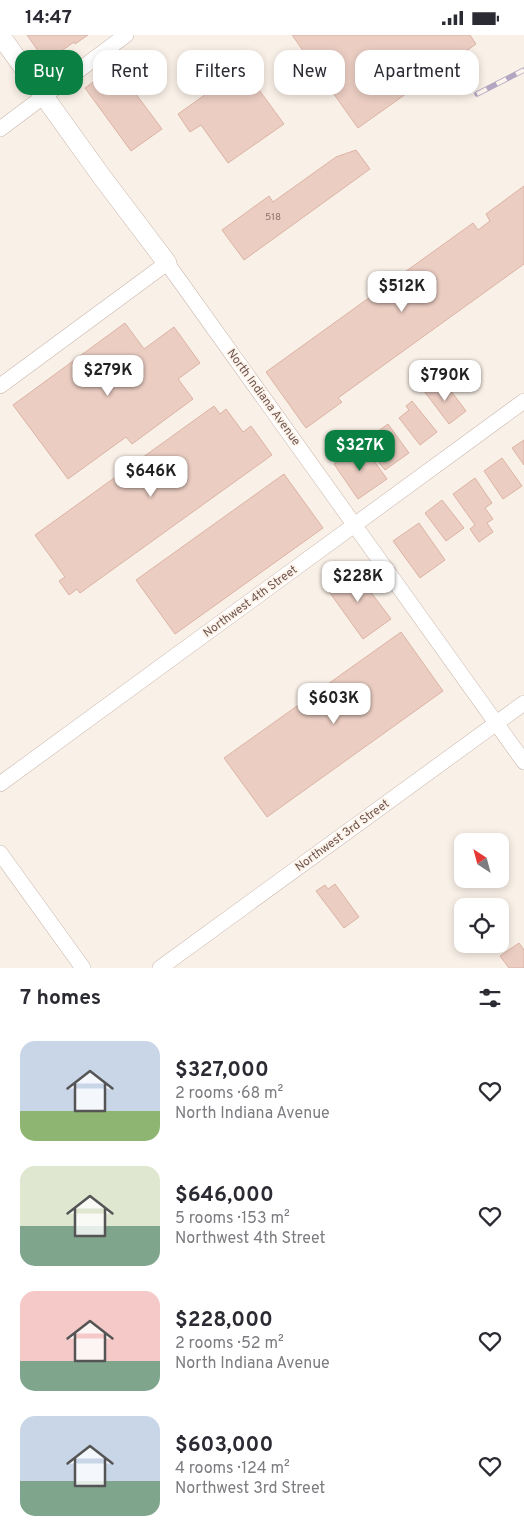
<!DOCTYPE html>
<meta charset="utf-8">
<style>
:root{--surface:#fff;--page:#f7f7f7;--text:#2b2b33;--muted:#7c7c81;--accent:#0b8043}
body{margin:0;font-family:Overpass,sans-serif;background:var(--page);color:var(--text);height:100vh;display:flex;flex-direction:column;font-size:19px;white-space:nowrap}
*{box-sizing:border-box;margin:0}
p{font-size:16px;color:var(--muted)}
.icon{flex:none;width:28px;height:28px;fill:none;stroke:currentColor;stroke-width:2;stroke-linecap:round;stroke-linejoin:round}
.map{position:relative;height:933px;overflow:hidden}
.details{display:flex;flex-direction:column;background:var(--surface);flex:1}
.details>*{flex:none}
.guide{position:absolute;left:15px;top:15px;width:495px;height:45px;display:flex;gap:10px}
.needle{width:32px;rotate:324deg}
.controls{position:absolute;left:454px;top:798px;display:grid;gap:10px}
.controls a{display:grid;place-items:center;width:55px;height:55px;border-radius:10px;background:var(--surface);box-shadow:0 2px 8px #0003;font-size:25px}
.price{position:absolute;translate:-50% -42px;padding:0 11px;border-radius:10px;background:#fff;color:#222;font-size:16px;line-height:32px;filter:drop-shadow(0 1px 2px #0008)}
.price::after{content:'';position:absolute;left:50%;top:30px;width:15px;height:11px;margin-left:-8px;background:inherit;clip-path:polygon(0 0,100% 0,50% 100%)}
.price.active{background:var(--accent);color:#fff}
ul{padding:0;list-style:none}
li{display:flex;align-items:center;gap:15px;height:125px;padding:0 20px}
li span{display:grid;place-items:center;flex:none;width:140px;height:100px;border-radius:15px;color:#555}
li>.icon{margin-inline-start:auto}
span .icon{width:60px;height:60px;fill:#fffc;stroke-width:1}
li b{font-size:21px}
h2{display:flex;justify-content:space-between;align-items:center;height:60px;padding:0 20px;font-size:21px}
.pill{padding:0 18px;border-radius:15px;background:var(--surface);box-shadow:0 2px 8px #0003;font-size:18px;line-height:45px}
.pill.active{background:var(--accent);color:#fff}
.status{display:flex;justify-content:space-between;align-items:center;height:35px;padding:0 25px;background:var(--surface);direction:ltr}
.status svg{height:14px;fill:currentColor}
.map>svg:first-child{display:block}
.building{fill:#ebcdc2;stroke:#dcb3a4}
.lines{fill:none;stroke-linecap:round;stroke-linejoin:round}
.minor-casing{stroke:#cab7ae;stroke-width:16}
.tertiary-casing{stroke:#cab7ae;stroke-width:20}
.minor{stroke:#fff;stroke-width:15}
.tertiary{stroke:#fff;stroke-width:19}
.rail-casing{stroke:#b2a6c2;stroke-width:5.5}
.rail{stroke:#fdf4ec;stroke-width:4;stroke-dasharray:11;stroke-linecap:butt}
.labels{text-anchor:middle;stroke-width:4;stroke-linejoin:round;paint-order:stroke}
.number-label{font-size:10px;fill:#8f746b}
.street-label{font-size:12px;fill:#70564e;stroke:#fdf4ec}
</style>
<div class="status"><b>14:47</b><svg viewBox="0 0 49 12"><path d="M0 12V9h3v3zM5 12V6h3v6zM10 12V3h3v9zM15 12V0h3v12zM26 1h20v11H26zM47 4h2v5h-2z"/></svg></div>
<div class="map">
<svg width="524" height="933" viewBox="0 0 524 933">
<rect width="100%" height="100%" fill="#f9f0e7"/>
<g class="building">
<path d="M27,0H88L75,9L74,7L46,27Z"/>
<path d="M292,0H470L476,9L358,93Z"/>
<path d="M249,18L262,36L251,44L284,89L228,128L201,90L190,97L178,79L223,47L218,41Z"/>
<path d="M115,31L162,94L131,116L85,53Z"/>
<path d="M356,115L370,134L244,225L222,195L269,161L273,167L336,122Z"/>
<path d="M524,151V229L338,363L342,367L306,393L266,337L473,188L478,195L490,186L486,179Z"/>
<path d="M125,288L144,314L174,292L200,328L178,344L193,364L132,409L126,402L68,444L13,370Z"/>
<path d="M445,348L466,376L449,389L424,356L434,349L438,354Z"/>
<path d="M412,366L437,397L420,410L399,383L409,375L406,371Z"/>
<path d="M214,371L220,379L226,374L243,397L251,391L272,420L80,558L77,554L69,560L59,546L65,542L35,500Z"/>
<path d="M388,389L409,418L385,435L377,425L383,421L370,402Z"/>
<path d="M524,405V430L512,413Z"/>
<path d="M362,409L387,444L358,464L334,429Z"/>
<path d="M502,423L522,451L503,464L484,436Z"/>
<path d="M284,439L323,493L175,599L136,545Z"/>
<path d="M475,443L492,468L485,473L493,484L487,488L493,497L479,507L470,494L475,490L453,459Z"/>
<path d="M442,465L464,493L446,506L425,478Z"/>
<path d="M419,488L445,525L420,543L393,506Z"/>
<path d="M352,532L391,584L363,604L325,551Z"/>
<path d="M401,597L443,656L267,782L224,723Z"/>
<path d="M335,849L359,882L344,893L316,856L325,850L328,854Z"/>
<path d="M519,908L524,915V933H509L500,921Z"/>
</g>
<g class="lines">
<g class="minor-casing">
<g id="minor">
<path d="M0,94L126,0"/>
<path d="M0,351L167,228L524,727"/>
<path d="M0,749L524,366"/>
<path d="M0,818L83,933"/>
<path d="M160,933L524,668"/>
</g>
</g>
<g class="tertiary-casing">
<path id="tertiary" d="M0,0L102,142L167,228"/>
</g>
<use href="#minor" class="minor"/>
<use href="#tertiary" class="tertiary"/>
<g class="rail-casing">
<path id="rail" d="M477,59L524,35"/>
</g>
<use href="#rail" class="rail"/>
</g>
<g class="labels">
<g class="number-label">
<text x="273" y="185">518</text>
</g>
<g class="street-label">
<text transform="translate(264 362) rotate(54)" y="4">North Indiana Avenue</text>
<text transform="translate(250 566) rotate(-36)" y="4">Northwest 4th Street</text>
<text transform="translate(342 800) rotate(-36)" y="4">Northwest 3rd Street</text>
</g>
</g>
</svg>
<div class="controls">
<a><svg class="needle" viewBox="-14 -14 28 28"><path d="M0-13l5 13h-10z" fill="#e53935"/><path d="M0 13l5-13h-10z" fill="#7c7c81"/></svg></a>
<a><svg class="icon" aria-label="locate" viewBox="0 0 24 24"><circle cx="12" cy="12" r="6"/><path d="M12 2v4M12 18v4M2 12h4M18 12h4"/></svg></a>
</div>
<b class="price" style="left:402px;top:278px">$512K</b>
<b class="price" style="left:108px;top:362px">$279K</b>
<b class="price" style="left:445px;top:367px">$790K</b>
<b class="price active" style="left:360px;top:437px">$327K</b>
<b class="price" style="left:151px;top:463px">$646K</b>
<b class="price" style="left:358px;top:568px">$228K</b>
<b class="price" style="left:334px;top:690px">$603K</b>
<div class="guide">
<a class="pill active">Buy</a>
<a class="pill">Rent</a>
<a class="pill">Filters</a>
<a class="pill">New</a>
<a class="pill">Apartment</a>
</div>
</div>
<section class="details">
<h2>7 homes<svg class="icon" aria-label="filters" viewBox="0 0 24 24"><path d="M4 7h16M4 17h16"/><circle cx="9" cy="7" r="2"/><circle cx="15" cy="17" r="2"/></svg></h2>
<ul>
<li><span style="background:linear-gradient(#c9d6e8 70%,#8fb573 0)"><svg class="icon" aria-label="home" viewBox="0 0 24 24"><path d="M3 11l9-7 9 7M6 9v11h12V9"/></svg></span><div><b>$327,000</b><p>2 rooms · 68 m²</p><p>North Indiana Avenue</p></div><svg class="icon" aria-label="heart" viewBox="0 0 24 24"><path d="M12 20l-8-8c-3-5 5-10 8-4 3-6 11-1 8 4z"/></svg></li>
<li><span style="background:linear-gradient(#dfe7d0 60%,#7fa58c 0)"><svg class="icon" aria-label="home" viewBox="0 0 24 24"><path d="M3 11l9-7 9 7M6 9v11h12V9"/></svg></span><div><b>$646,000</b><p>5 rooms · 153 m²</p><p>Northwest 4th Street</p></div><svg class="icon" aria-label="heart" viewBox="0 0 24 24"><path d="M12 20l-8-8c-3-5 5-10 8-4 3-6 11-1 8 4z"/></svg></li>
<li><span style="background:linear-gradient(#f6c9c9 70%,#7fa58c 0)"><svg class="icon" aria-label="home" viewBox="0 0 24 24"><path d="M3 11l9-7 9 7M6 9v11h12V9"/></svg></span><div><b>$228,000</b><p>2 rooms · 52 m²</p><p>North Indiana Avenue</p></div><svg class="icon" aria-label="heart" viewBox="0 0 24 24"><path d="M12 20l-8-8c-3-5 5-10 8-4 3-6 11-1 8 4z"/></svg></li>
<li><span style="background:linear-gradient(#c9d6e8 65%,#7fa58c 0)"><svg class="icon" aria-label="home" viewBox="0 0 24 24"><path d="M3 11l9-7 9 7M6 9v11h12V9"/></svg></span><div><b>$603,000</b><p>4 rooms · 124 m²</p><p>Northwest 3rd Street</p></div><svg class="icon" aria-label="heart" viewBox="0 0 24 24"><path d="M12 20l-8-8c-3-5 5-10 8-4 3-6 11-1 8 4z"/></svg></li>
</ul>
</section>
